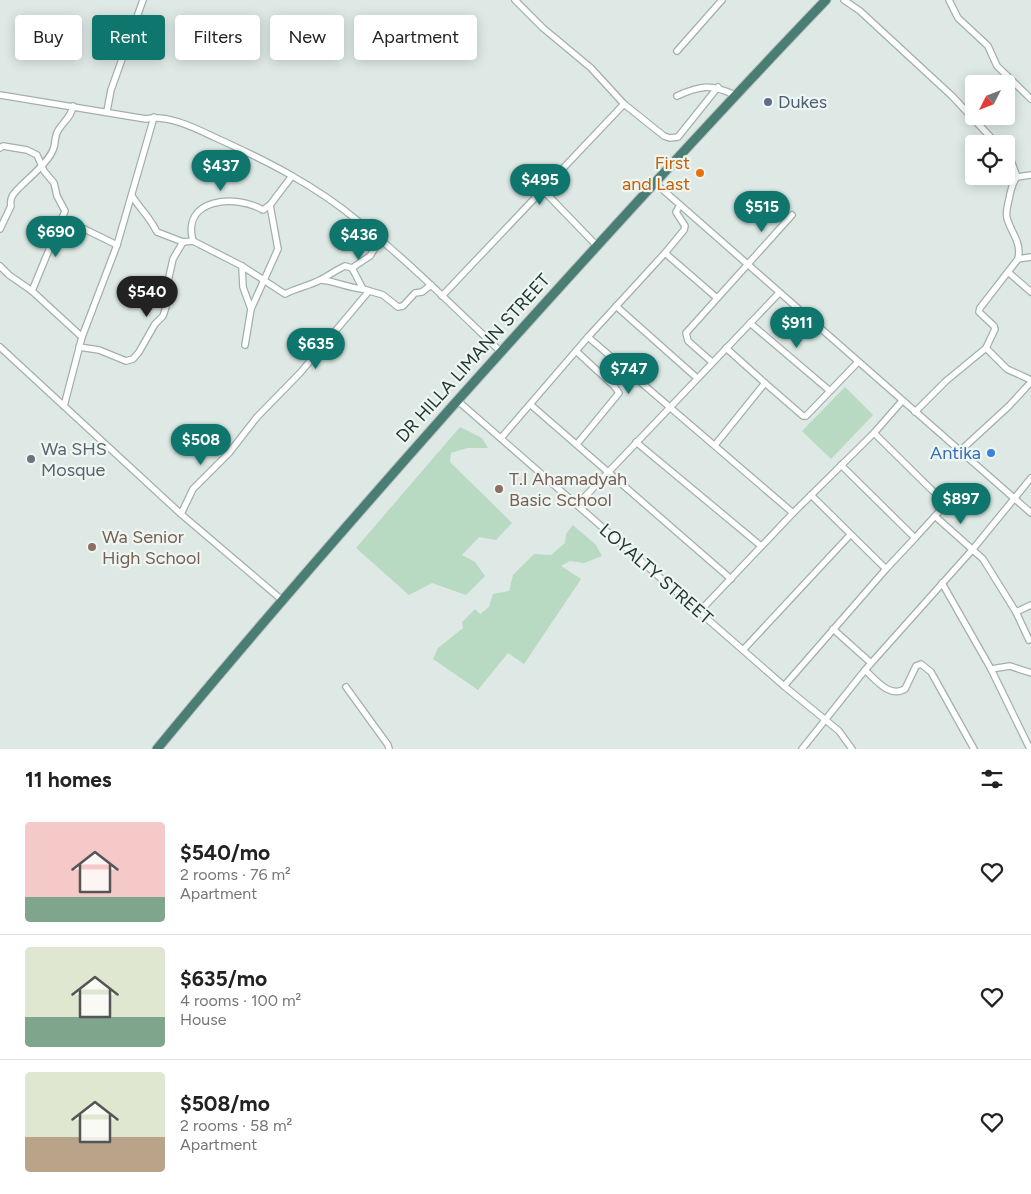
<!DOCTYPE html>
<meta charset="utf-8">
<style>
:root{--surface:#fff;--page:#f2f2f2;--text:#222;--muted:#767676;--line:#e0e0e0;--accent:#0f766e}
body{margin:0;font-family:Figtree,sans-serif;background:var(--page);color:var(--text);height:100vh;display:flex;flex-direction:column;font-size:19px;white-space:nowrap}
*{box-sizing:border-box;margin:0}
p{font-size:16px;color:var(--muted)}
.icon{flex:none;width:28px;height:28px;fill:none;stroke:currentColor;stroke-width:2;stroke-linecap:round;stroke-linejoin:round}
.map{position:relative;height:749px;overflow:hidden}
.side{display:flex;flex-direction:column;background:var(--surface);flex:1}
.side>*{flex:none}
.top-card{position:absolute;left:15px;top:15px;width:500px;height:45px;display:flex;gap:10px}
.needle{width:32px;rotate:228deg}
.tools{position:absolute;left:965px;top:75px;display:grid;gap:10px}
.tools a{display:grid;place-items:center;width:50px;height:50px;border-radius:5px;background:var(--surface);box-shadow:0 2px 12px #0003;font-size:25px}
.price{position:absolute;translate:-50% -42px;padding:0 11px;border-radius:18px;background:var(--accent);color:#fff;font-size:16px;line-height:32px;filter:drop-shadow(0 1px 2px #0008)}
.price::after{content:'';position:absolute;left:50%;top:30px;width:15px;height:11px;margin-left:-8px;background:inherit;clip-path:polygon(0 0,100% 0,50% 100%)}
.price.active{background:#222;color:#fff}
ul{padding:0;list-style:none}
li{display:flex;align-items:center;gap:15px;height:125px;padding:0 25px}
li+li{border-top:1px solid var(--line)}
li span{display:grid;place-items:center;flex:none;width:140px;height:100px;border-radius:5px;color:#555}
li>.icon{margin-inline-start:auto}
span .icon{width:60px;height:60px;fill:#fffc;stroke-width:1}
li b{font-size:21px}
h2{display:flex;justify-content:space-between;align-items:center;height:60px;padding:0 25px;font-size:21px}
.tag{padding:0 18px;border-radius:5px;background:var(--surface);box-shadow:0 2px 12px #0003;font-size:18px;line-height:45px}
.tag.active{background:var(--accent);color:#fff}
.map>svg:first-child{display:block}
.green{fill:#b8d9c2}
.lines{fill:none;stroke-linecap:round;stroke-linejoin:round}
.minor-casing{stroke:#a2b0ac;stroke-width:8}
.trunk-casing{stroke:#bcc3c2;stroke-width:11}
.minor{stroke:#fff;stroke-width:5.5}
.trunk{stroke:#4a7e74;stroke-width:9}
.service-dot{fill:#5c6f8a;stroke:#eef6f2;stroke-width:2}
.food-dot{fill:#e8710a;stroke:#eef6f2;stroke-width:2}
.shop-dot{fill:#3f7fe0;stroke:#eef6f2;stroke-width:2}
.worship-dot{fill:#6b7280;stroke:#eef6f2;stroke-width:2}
.education-dot{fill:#8d6e63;stroke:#eef6f2;stroke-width:2}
.labels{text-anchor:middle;stroke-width:4.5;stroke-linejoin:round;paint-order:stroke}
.service-label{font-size:18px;fill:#4e5e75;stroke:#eef6f2;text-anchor:start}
.food-label{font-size:18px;fill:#c56008;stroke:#eef6f2;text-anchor:end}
.street-label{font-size:18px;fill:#213732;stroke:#eef6f2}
.worship-label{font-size:18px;fill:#5b616d;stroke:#eef6f2;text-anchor:start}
.shop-label{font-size:18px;fill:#366cbe;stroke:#eef6f2;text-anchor:end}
.education-label{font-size:18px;fill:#785e54;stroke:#eef6f2;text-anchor:start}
</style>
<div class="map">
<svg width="1031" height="749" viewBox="0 0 1031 749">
<rect width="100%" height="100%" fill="#dee9e5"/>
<g class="green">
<path d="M845,387L873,415L831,459L802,431Z"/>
<path d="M460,427L482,438L488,448H467L451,453L450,462L512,523L496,540L479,537L462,555L475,562L485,576L466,595L432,583L409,595L356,548Z"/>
<path d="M573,525L596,545L602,556L584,563L570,561L561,566L581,579L524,664L508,653L478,690L433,659L438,648L463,628L462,622L475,609L480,614L489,607L493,594L509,591L513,575L534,554L551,555L565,543L566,534Z"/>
</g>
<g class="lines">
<g class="minor-casing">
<g id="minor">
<path d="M515,0L543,28L591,68L624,104L664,136L670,138L678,137L718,87"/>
<path d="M844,0L860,11L952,96L997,144"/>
<path d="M949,0L958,18L988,46L997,66L1031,99"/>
<path d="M677,51L722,0"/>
<path d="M0,95L146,119C167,114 195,128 214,137C265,160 315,185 358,221C408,261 454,307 501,352"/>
<path d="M677,96C701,85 711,84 735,95"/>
<path d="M107,111L111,90L143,0"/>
<path d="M1006,147L1017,177"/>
<path d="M0,148L3,146L27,150L37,155L44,171L54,183L57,196L65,211L32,291"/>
<path d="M654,182L1031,513"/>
<path d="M542,189L597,246"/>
<path d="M132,196C141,210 149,216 157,232L183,242L193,241L242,266L285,294C296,288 309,286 320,280C328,276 336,270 345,266L352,268L363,289L383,295L398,307L403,306L415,293L422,292L431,285"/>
<path d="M62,218L117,245"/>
<path d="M0,229L11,206C9,197 15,192 21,186C30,177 51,160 54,147C56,140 54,136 59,129C65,120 71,117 73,106"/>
<path d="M193,241C181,198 236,194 263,210L270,205L292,176"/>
<path d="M665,253L717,298"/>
<path d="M1018,259L1031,257"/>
<path d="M0,266L9,275L32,291L82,337"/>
<path d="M242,266L243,287L251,309L245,345"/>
<path d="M352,268L370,256L380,240"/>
<path d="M1008,272L1031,292"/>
<path d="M321,280C335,281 348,288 363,289"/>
<path d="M442,296L624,104"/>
<path d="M616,306L697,378"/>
<path d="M251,309L278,249L270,205"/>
<path d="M750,323L830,391"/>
<path d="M588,337L793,513"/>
<path d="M0,347L181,514L282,600"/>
<path d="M79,347L99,350L126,361L133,359L139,352L155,324L163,316L166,307L165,295L173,259L183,242"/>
<path d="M986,348L1007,369L1031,380"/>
<path d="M576,351L614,386L619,393L577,444"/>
<path d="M712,362L688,341L686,333L792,215"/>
<path d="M765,383L803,416H806L858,362"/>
<path d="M458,401L784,686L839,731L852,749"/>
<path d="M531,405L731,579"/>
<path d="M64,406L82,337L117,245L154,117"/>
<path d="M915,412L946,381L986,348L995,329L994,326L979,312L980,308L1018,259C1022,242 1011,233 1007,218C1005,210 1009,202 1010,194C1012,187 1012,183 1017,177L1031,175"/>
<path d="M501,438L588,337L665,253L684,230L685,226L676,212L680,205"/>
<path d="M636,442L761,546"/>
<path d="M715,445L765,383L726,348"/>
<path d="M960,451L1009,406L1031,382"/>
<path d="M841,465L915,538L946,504L874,433"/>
<path d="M811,495L886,569L915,538"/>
<path d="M577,505L779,293"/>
<path d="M181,514L193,489L229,453L257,417L300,373L369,291"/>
<path d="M936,517L983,559L1016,612L1029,640"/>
<path d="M942,583L991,669L1030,749"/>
<path d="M700,611L793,513L874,433L902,401"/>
<path d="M1016,612L1031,605"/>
<path d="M833,629L871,663"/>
<path d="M743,650L850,535"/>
<path d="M991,669L1010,666L1031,673"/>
<path d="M865,670C876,680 889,698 905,689L916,666L921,664L931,672L974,749"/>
<path d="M784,686L886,569"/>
<path d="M346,687L388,745L389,749"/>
<path d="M802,749L865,670L973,549L1031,478"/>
</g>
</g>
<g class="trunk-casing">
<path id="trunk" d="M157,749C254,631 355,516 457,401C578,266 700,131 826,0"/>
</g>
<use href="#minor" class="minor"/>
<use href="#trunk" class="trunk"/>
</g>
<circle class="service-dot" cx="768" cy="102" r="5"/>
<circle class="food-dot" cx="700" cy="173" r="5"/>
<circle class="shop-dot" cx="991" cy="453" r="5"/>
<circle class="worship-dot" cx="31" cy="459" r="5"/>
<g class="education-dot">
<circle cx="499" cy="489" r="5"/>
<circle cx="92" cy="547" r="5"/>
</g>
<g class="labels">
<g class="service-label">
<text x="778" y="108">Dukes</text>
</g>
<g class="food-label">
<text x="690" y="169">First<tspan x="690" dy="21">and Last</tspan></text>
</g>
<g class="street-label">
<text transform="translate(473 358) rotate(-48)" y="6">DR HILLA LIMANN STREET</text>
<text transform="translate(656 574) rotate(41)" y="6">LOYALTY STREET</text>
</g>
<g class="worship-label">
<text x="41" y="455">Wa SHS<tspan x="41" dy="21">Mosque</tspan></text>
</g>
<g class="shop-label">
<text x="981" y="459">Antika</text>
</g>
<g class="education-label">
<text x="509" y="485">T.I Ahamadyah<tspan x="509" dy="21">Basic School</tspan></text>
<text x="102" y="543">Wa Senior<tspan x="102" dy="21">High School</tspan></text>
</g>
</g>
</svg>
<div class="tools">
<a><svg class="needle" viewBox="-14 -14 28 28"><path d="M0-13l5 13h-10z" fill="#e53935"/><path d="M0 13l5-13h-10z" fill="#767676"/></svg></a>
<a><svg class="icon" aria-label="locate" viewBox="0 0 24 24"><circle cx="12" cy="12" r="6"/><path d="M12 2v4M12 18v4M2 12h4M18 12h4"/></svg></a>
</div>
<b class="price" style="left:221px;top:192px">$437</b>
<b class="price" style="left:540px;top:206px">$495</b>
<b class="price" style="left:762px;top:233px">$515</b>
<b class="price" style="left:56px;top:258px">$690</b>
<b class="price" style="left:359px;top:261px">$436</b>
<b class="price active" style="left:147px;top:318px">$540</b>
<b class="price" style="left:797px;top:349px">$911</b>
<b class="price" style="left:316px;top:370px">$635</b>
<b class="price" style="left:629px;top:395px">$747</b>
<b class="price" style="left:201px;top:466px">$508</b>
<b class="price" style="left:961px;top:525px">$897</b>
<div class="top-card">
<a class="tag">Buy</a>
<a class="tag active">Rent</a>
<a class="tag">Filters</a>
<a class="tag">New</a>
<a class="tag">Apartment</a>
</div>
</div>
<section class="side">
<h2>11 homes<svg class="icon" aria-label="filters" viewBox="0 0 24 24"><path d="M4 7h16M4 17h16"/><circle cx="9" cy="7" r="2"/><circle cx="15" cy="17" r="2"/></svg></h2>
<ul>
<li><span style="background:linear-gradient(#f6c9c9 75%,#7fa58c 0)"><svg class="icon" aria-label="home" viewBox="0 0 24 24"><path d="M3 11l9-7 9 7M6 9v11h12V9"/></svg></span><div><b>$540/mo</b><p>2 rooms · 76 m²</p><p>Apartment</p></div><svg class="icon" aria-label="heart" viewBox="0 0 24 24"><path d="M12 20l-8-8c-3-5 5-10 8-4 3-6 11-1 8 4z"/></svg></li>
<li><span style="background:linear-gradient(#dfe7d0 70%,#7fa58c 0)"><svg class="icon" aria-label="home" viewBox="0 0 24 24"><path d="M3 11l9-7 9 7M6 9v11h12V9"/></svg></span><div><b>$635/mo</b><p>4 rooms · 100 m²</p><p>House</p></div><svg class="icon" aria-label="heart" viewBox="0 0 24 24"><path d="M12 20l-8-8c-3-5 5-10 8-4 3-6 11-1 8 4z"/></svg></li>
<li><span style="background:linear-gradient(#dfe7d0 65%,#b9a48a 0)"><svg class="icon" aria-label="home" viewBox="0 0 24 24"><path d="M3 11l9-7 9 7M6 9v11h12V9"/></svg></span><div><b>$508/mo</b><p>2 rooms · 58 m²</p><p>Apartment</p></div><svg class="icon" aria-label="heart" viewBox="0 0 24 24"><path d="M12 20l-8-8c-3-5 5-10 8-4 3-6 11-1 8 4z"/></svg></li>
</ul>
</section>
